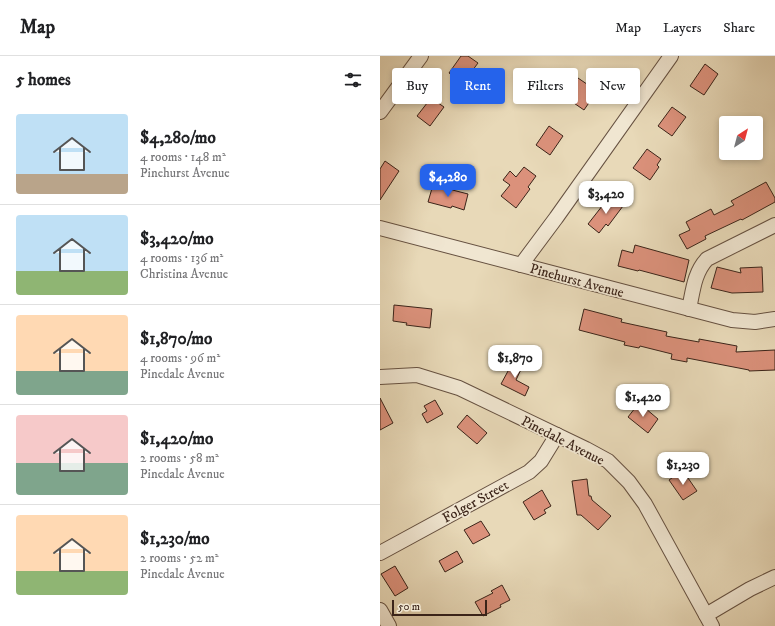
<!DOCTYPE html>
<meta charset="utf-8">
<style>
:root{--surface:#fff;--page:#f2f2f2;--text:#202124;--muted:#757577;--line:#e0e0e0;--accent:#2563eb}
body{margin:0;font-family:"IM FELL DW Pica",serif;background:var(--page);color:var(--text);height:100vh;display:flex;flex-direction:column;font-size:15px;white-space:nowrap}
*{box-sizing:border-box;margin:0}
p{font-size:13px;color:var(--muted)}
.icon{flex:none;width:22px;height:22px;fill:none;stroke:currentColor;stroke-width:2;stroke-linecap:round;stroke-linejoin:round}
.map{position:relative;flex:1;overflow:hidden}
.drawer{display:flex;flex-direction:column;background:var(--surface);width:380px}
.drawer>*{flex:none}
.banner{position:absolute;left:12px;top:12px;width:323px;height:36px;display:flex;gap:8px}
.needle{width:26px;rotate:36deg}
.tools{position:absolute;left:339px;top:60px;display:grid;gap:8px}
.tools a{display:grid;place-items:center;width:44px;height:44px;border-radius:4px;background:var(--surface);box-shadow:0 2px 6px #0003;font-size:20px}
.scale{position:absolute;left:12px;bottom:10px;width:95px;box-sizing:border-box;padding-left:4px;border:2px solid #3b2419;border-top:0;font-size:11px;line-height:14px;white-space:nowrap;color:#3b2419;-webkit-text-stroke:3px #f0e6d1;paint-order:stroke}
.price{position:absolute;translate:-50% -34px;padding:0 9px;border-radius:8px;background:#fff;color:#222;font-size:13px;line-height:26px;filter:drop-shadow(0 1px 2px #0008)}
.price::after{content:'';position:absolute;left:50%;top:24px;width:12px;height:9px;margin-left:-6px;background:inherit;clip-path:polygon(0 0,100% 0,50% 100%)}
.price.on{background:var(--accent);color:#fff}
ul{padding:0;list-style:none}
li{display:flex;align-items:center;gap:12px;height:100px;padding:0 16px}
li+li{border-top:1px solid var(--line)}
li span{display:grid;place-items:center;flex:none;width:112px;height:80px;border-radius:4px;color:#555}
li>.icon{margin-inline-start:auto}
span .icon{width:48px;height:48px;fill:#fffc;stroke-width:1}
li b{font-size:17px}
h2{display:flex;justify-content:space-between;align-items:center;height:48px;padding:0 16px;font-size:17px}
.pill{padding:0 14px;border-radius:4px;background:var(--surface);box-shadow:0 2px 6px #0003;font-size:14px;line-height:36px}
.pill.on{background:var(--accent);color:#fff}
header{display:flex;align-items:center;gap:24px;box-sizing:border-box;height:56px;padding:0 20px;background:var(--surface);border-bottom:1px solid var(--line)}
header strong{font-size:19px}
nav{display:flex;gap:22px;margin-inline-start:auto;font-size:14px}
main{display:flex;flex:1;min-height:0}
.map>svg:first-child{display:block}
.building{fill:#db917b;stroke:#3b2419}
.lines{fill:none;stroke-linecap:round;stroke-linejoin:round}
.minor-casing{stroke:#665141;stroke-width:16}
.minor{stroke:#f0e6d1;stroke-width:14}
.labels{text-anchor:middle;stroke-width:3.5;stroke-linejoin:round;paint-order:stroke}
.street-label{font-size:14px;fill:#3b2419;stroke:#f0e6d1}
</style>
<header>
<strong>Map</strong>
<nav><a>Map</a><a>Layers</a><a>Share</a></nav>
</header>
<main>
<section class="drawer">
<h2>5 homes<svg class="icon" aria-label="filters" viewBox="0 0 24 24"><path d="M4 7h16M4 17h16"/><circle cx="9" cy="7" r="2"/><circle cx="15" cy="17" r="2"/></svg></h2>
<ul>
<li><span style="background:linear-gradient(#bfe0f5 75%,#b9a48a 0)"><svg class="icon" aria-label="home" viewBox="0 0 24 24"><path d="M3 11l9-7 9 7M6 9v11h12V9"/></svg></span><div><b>$4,280/mo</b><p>4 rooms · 148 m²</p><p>Pinehurst Avenue</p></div></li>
<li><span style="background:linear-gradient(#bfe0f5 70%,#8fb573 0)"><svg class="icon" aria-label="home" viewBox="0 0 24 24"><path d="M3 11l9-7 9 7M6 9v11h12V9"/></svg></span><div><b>$3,420/mo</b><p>4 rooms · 136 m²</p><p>Christina Avenue</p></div></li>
<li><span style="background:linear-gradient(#ffd9b3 70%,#7fa58c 0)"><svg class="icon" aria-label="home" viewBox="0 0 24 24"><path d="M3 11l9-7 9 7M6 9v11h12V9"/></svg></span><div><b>$1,870/mo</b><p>4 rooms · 96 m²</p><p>Pinedale Avenue</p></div></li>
<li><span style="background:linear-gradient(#f6c9c9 60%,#7fa58c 0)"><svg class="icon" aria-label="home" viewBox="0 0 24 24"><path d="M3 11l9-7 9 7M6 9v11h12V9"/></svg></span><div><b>$1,420/mo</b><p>2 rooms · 58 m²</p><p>Pinedale Avenue</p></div></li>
<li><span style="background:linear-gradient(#ffd9b3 70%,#8fb573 0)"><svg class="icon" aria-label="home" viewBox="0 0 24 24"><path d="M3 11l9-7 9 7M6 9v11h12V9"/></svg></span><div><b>$1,230/mo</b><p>2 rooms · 52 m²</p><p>Pinedale Avenue</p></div></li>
</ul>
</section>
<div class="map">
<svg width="395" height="570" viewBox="0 0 395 570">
<rect width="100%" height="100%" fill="#e8d9b8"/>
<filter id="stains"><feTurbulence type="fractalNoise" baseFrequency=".005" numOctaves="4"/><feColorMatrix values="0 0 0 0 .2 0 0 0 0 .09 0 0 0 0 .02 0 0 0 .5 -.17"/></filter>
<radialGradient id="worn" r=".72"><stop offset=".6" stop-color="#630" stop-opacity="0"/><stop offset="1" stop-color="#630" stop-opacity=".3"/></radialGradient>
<g class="building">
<path d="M81,0H88L98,7L83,27L69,17Z"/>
<path d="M325,8L338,18L324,39L310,30Z"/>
<path d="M198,22L217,35L204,54L188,43L190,42L186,39Z"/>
<path d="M51,42L64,51L50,70L37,60Z"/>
<path d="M292,51L306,61L292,80L278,70Z"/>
<path d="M169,70L183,80L170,99L156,89Z"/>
<path d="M267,93L281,103L277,109L279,111L270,124L253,112Z"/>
<path d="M5,105L19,115L0,144V113Z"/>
<path d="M144,111L156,120L148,131L150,133L136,152L121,140L130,129L123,124L130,115L136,121Z"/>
<path d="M386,126L395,142V146L362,164L361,163L325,180L326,183L307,193L299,179L310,174L306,166L331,153L334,159L354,149L351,145Z"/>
<path d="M53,129L88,138L84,154L72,150L71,152L48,146Z"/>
<path d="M230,140L243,150L228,170L226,168L219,177L208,168Z"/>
<path d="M255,189L309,204L304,226L259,214L258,215L238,210L242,194L253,197Z"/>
<path d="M337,211L361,217L360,212L382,211L383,236L352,237L331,232Z"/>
<path d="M14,249L52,253L50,272L26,269L27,267L13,265Z"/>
<path d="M204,253L242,263L241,266L287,276L286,280L319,286V283L357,290L356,296L395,294V314L369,315V314L307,302V306L291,303L292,298L260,290L259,292L244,289L245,286L199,274Z"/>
<path d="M134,304L143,309L136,324L149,331L145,340L121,328Z"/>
<path d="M0,342L13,367L0,374Z"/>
<path d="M55,344L63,358L47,367L42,358L47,355L44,350Z"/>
<path d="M259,347L278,363L268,377L248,361Z"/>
<path d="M87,359L107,377L97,388L77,371Z"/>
<path d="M299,417L304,424L308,422L317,435L303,444L289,424Z"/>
<path d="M207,423L209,440H211L212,444L231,460L218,474L201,459H197L192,425Z"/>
<path d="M162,434L171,450L164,454L166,457L154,464L143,446Z"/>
<path d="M101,465L110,479L93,488L84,474Z"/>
<path d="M77,495L83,506L65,516L59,505Z"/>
<path d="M15,510L28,532L15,540L1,518Z"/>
<path d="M122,529L130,544L120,549L121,551L103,560L95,546L113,537L111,535Z"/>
</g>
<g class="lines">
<g class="minor-casing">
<g id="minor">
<path d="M0,56L41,0"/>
<path d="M0,172L352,264L375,266L395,263"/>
<path d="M141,209L176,162L291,0"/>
<path d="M309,253C313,235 314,217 327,203L395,169"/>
<path d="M0,321L37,319L79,332L206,393L228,405L249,426L265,448L332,570"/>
<path d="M0,497L149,416L161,405L177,379"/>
<path d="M0,554L9,570"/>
<path d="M326,559L370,533L395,521"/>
</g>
</g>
<use href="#minor" class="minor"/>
</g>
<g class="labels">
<g class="street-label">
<text transform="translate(197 224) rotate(15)" y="5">Pinehurst Avenue</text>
<text transform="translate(183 384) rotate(27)" y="5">Pinedale Avenue</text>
<text transform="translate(95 445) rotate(-29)" y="5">Folger Street</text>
</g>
</g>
<rect width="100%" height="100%" filter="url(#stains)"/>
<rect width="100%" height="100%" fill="url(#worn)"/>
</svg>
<div class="tools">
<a><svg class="needle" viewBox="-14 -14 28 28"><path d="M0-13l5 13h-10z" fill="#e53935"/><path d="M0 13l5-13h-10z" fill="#757577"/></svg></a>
</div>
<div class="scale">50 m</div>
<b class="price on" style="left:68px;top:142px">$4,280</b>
<b class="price" style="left:226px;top:159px">$3,420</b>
<b class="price" style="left:135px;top:323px">$1,870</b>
<b class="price" style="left:263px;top:362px">$1,420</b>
<b class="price" style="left:303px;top:430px">$1,230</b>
<div class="banner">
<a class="pill">Buy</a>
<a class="pill on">Rent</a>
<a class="pill">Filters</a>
<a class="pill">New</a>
</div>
</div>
</main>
